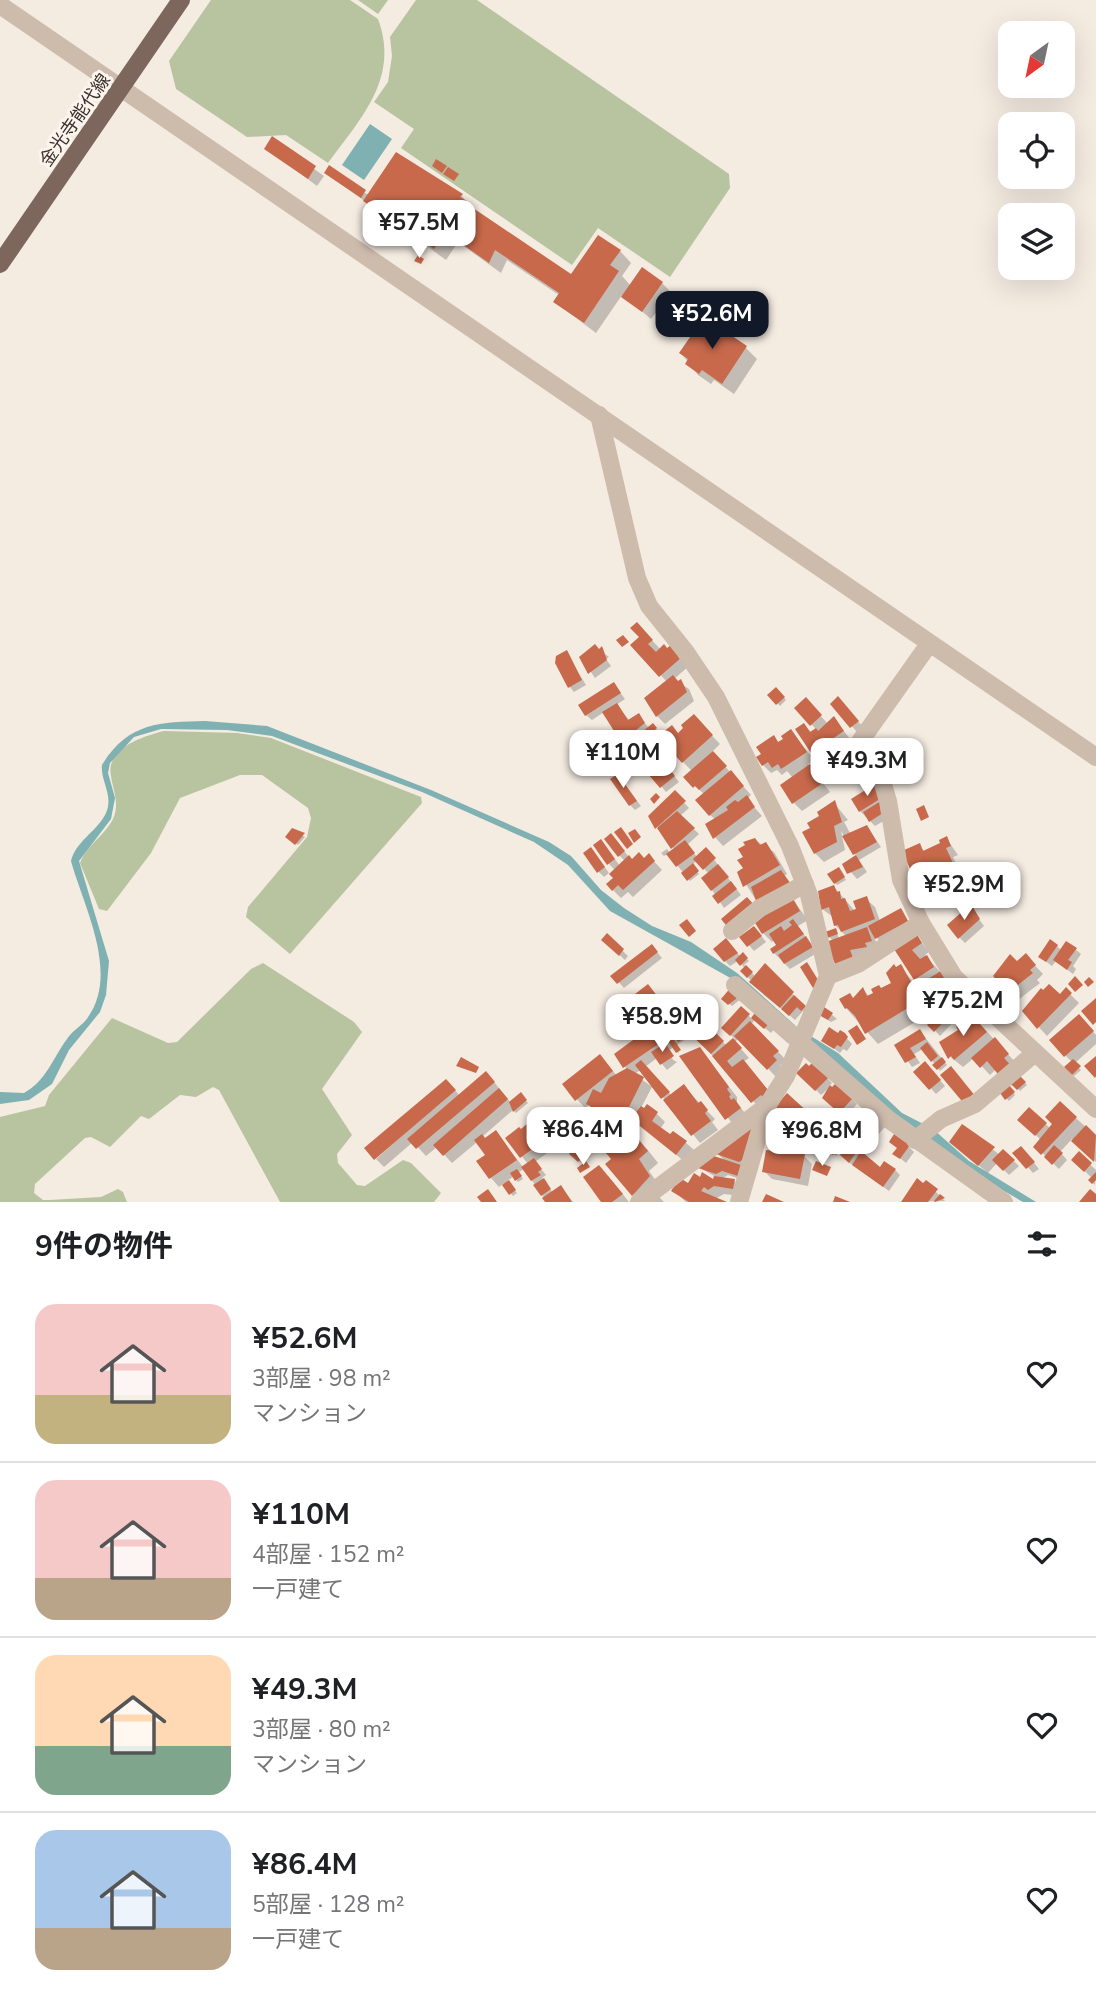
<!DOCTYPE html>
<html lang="ja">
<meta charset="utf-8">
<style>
:root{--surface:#fff;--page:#f6f6f6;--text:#202124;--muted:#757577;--line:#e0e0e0;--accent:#111827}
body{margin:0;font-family:"Nunito Sans","Noto Sans JP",sans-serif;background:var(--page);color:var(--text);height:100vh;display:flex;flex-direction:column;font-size:26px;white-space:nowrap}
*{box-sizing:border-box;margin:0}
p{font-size:23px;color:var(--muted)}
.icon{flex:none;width:38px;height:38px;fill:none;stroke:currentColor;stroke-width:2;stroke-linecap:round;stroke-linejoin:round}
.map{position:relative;height:1202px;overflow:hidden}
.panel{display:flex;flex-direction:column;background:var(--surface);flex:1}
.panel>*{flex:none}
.needle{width:46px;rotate:213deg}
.controls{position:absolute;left:998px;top:21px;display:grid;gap:14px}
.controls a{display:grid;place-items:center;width:77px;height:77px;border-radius:14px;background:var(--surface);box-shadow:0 7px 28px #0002;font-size:35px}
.price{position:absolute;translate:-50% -60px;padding:0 16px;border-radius:14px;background:#fff;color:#222;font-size:23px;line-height:46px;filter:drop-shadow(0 2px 4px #0008)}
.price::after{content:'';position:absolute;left:50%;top:42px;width:21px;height:16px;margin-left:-10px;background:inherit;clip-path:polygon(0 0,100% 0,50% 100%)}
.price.on{background:var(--accent);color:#fff}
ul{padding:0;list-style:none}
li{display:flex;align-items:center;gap:21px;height:175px;padding:0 35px}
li+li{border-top:2px solid var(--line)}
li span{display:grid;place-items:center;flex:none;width:196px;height:140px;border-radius:21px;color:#555}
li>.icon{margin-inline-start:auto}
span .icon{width:84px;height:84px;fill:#fffc;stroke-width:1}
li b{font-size:30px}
h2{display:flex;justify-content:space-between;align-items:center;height:84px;padding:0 35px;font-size:30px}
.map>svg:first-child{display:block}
.green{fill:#b8c4a0}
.water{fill:#7fb0b2}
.shadow{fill:#0003;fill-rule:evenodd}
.building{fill:#c8694b}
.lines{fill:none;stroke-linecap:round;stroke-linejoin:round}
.minor{stroke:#cdbbac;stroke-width:18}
.major{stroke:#7d675c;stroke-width:18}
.labels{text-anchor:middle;stroke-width:6;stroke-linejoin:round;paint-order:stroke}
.street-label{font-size:18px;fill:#3b302b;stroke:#fbf5ee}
</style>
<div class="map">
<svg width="1096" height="1202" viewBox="0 0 1096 1202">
<rect width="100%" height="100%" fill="#f4ebe1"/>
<g class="green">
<path d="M211,0H350L378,19C400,78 361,118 328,163L286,135L247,137L176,89L169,61Z"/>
<path d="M358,0H388L378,14Z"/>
<path d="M416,0H477L729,174L730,188L670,277L598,228L572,265L401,148L414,129L374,102L388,82L392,56L390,37Z"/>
<path d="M164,731L237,733L271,738L421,797L422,803L290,954L246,917L248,907L307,837L311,818L308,808L262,775H240L180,798L151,853L107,911L99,909L80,863C87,845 105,835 113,819C120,804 113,790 111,776C105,748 144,736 164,731Z"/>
<path d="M263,963L354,1022L362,1032L322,1089L352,1135L337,1154L338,1163L357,1185L365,1186L403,1160L411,1163L441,1193L434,1202H280L219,1090L213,1087L196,1097L180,1095L149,1119L141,1116L110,1147L91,1137L85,1138L35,1184L34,1193L43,1200H50L101,1197L118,1189L123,1192L127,1202H0V1117L45,1106L49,1095L112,1018L168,1043L177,1042L251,969Z"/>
</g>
<g class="water">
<path d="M370,124L392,139L364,180L342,165Z"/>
<path d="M205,721L267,726L431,790L549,842L571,856L601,890L624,908L652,926L691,942L737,973L798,1028L838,1053L902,1113L933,1129L969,1161L1036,1202H1023L1004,1191L884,1109L734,980L610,911L568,865L534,842L422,792L272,736L227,730L161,729L134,737L110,763L108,773L115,798L111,819L79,861L109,961L106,995L100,1012L69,1050L52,1084L29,1100L0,1104V1092L24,1093C46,1081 53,1058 67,1039C72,1031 80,1027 86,1020C121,975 84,908 71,861C76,841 96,832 105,815C115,797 100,781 102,765C128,722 161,722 205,721Z"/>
</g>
<g class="shadow">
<path d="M272,139L324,176L317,186L266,148Z"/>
<path d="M396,155L462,196L472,209L572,277L620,251L631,263L622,276L631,286L662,283L671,292L651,319L622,295L596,333L555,302L559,295L507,260L501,273L458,242L446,260L326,173L369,195Z"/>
<path d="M746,348L757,359L734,394L714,380L711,384L698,375L681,353Z"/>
<path d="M637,624L661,650L671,647L689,666L674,679L689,689L694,701L665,724L657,716L667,682L633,645L641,637Z"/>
<path d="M595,647L609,657L606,659L611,666L595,678L581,657Z"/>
<path d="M566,653L586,685L574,692L569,686Z"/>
<path d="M614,684L625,699L616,705L630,721L638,715L649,728L653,725L658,731L639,742L642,746L632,753L604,712L592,720L586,715Z"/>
<path d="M776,689L786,700L780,706L770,695Z"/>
<path d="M806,700L828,724L834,719L851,740L838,749L844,759L828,769L835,777L831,780L815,760L808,764L830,792L802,811L794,803L793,778L787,771L782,775L777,770L771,773L763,765L774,737L779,743L791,731L811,756L815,754L797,730L804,725L812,733L817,730L796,709Z"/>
<path d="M832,704H843L863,727L857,732Z"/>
<path d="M694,717L720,744L712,752L751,795L747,799L762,816L723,846L715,837L716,820L710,815L704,794L694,785L692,771L683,762L678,734Z"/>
<path d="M895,742L914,761L895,775L890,770Z"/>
<path d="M647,761L656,770L669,769L679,782L666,792L643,764Z"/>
<path d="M618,776L641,806L635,810L630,805Z"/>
<path d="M875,787L887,819L875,826L860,811Z"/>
<path d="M675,793L689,808L680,816L699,834L687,845L697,857L706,849L741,895L724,908L712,890L709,874L697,861L691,865L699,874L690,881L668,854L664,856L661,853L667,849L670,853L675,850L650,816Z"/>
<path d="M834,803L848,820L844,822L850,833L867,827L881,847L859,860L867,872L857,879L844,864L857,857L841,831L845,850L824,862L815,853L812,828Z"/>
<path d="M292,830L305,837L298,845L287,837Z"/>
<path d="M946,838L958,855L953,857L960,872L925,887L917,879L919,845L925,852L943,844Z"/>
<path d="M755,840L774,852L787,874L784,876L800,896L793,900L808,920L798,926L817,953L790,969L774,953L778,946L775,940L772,942L763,933L752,904L759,905L739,873L745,869L746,857L741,849Z"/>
<path d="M616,841L632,861L644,860L649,856L662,870L633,897L628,892L621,898L608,885L615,878V870L609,864L606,847L620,866L625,861L619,855Z"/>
<path d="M596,855L609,873L604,877L598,871Z"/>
<path d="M841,871L846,880L837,885L835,883Z"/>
<path d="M834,887L855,911L866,899L875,907L880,921L900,910L912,926L882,943L873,934L879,950L860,966L829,937L837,933L839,939L846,936L835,925L833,917L822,909Z"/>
<path d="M970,907L984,926L965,943L959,937Z"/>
<path d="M759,933L766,942L754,951L742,937Z"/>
<path d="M915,934L929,952L925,955L967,1002L962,1008L955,1002L951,1005L959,1016L940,1036L930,1025L937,1017L932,1012L878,1044L846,1008L862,996L859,991L862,989L870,997L893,983L896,969L900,966L917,987L921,985L896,949Z"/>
<path d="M607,936L628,956L625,960L603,940Z"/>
<path d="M726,941L741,957L743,955L749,961L744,965L756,977L765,966L810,1012L808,1015L803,1011L795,1020L760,990L742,971L745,968L738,961L730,966L725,961Z"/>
<path d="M1057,946L1061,950L1075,949L1081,954L1073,966L1076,969L1073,974L1056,961L1052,966L1040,957Z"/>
<path d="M657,952L662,958L624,988L613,976Z"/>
<path d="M1026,956L1043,974L1037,980L1040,983L1018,1000L1009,992L1017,963Z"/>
<path d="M1066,990L1079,1003L1047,1036L1024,1011L1060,996Z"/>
<path d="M656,995L666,1008L669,1006L678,1015L689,1031L701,1020L727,1046L735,1039L723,1028L741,1008L752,1019L776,1027L771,1033L755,1020L751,1024L786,1060L780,1065L784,1069L776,1077L739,1038L735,1042L749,1058L743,1062L775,1102L761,1110L693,1034L677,1045L679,1054L674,1047L669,1050L673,1060L677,1062L667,1070L657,1058L645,1067L672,1096L684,1087L715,1119L712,1122L718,1130L700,1143L653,1085L641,1108L657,1114L665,1122L660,1129L685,1142L694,1150L685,1162L640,1125L636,1133L596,1112L589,1105L585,1108L564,1085L608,1065L617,1076L628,1070L625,1067L651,1029L645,1021L628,1034L620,1026ZM641,1070L653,1085L651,1086L634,1074Z"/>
<path d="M742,998L732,1006L724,999Z"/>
<path d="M825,1009L837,1019L831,1022L823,1017Z"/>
<path d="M980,1024L1016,1063L1011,1067L1027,1085L1020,1091L1014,1084L1010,1088L1015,1095L1009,1101L1002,1093L1012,1086L996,1069L990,1075L974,1058L963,1067L947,1054Z"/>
<path d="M1087,1025L1096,1035V1044L1075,1063L1081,1070L1074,1076L1066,1068L1072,1062L1065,1055Z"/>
<path d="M920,1031L947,1065L940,1071L923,1049L914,1054L920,1063L912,1067L897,1046Z"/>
<path d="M841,1032L852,1044L847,1051L843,1049L840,1053L823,1040Z"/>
<path d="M700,1049L737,1097V1103L748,1117L735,1127L681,1057Z"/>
<path d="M813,1064L832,1083L829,1086L832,1090L837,1085L857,1104L845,1117L824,1097L830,1087L821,1095L799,1073Z"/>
<path d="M930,1069L945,1086L936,1094L916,1072Z"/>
<path d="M494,1082L511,1103L520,1094L528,1103L516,1113L513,1110L482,1137L485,1140L496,1133L523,1167L528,1164L507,1138L521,1131L543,1113L563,1136L582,1131L594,1147L592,1149L586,1143L575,1151L585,1159L581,1163L562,1142L535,1162L546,1175L542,1178L553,1193L561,1187L573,1202H547L524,1169L519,1172L523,1179L518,1182L514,1176L507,1181L517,1193L513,1196L503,1184L499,1187L491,1178L479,1162L487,1155L477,1142L452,1163L437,1147L426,1156L413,1142L384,1167L376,1159L454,1089L460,1096Z"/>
<path d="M787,1096L814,1120L806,1129L783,1112Z"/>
<path d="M1060,1104L1096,1136V1162L1072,1139L1060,1152L1067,1160L1059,1169L1036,1147L1041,1140L1020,1120L1029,1109L1050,1128Z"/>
<path d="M872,1115L885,1127L875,1138L862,1126Z"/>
<path d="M587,1117L621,1132L633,1141L636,1138L647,1149L658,1163L649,1171L661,1188L656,1194L664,1202H641L634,1195L608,1164L613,1159Z"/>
<path d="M756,1122L743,1180L728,1175L721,1179L734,1181L742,1189L741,1196L724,1194L715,1199L722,1202H686L674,1191L715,1182L716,1177L700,1168L725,1161L717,1153Z"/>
<path d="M962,1126L1000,1155L1003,1151L1019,1166L1009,1175L997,1163L988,1173L960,1150Z"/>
<path d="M858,1131L871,1143L863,1155L880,1169L895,1170L900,1175L889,1191L847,1161Z"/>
<path d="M832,1141L842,1149L836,1156L827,1148Z"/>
<path d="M909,1147L914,1152L906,1163L895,1154Z"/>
<path d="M1015,1153H1026L1039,1169L1033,1173Z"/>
<path d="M1079,1154L1096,1170L1095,1185L1090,1180L1092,1178L1073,1160Z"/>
<path d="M804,1156L812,1164L808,1186L772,1179L764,1171Z"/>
<path d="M608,1176L629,1202H603Z"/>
<path d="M917,1181L924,1186L926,1182L945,1201L903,1202Z"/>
</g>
<g class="building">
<path d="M272,136L316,166L308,179L264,149Z"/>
<path d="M396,152L463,194L460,197L467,201L457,216L465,221L473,208L571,274L598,235L621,250L610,265L619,271L584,323L553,302L559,293L495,250L489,263L452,237L459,227L452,223L434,249L363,201Z"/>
<path d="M436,159L447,166L442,173L432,166Z"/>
<path d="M329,165L366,190L361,198L324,173Z"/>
<path d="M448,167L459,174L454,181L443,174Z"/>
<path d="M418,255L424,259L421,264L414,261Z"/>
<path d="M642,267L663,282L642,312L621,297Z"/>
<path d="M688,304L696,310L694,314L685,308Z"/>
<path d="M704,317L747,346L722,384L702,370L699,374L685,364L688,359L679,353Z"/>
<path d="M637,622L653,640L648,644L656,652L664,644L667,648L671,645L682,657L659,677L630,645L639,637L630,628Z"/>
<path d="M623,635L629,642L622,647L616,640Z"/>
<path d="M595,644L599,649L602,646L607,660L588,674L579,657Z"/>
<path d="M567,650L582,680L568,688L555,663L556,656Z"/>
<path d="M673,675L678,681L681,679L687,692L656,717L644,698Z"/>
<path d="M614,682L621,693L585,716L578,705Z"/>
<path d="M776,687L785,697L776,705L767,695Z"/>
<path d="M838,696L859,721L850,728L830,704Z"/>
<path d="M806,697L822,715L810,726L794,708Z"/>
<path d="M617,703L628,720L639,713L645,723L621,742L602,712Z"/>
<path d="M694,714L713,735L682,763L658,736L672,725L678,733L683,728L681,725Z"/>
<path d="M834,716L844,731L811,753L795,729L804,723L810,732L816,728L818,731Z"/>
<path d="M653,723L657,728L647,736L643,731Z"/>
<path d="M791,729L807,752L781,769L778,764L772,768L768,762L762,766L756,757L761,754L756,747L774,735L778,742L783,739L781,736Z"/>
<path d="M635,736L641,743L629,752L623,744Z"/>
<path d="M895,739L910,755L889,771L878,756Z"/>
<path d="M833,741L840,753L818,767L810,755Z"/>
<path d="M910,742L916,750L913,753L906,744Z"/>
<path d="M713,751L727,766L699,790L695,786L693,788L683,777Z"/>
<path d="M648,758L654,766L647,771L641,764Z"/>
<path d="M664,762L675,776L660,788L648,774Z"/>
<path d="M810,764L823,783L792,804L780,785Z"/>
<path d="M828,767L834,775L828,779L823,771Z"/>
<path d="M731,770L744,786L709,816L695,800Z"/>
<path d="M618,774L637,801L629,806L610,779Z"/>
<path d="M875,784L883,797L859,812L851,799Z"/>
<path d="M675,790L686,801L655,829L648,816Z"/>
<path d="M656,793L660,797L654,804L650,799Z"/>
<path d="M747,795L755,807L713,839L705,824L728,810L726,807L735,800L738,802Z"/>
<path d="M835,800L842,822L834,826L837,842L814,854L802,832L810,828L807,823L819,816L817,812Z"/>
<path d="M881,801L885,806L880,809L883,813L869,822L863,812Z"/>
<path d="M924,805L929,817L921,821L916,809Z"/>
<path d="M677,811L695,828L671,849L657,828Z"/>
<path d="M867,825L877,842L853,855L842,836Z"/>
<path d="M621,827L633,844L627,849L614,832Z"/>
<path d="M292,828L305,833L295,845L285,837Z"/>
<path d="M635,829L641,837L634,843L628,833Z"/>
<path d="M611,833L625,851L618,857L604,839Z"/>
<path d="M947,836L951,846L946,848L953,863L915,880L902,851L920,843L923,851L940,843L939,840Z"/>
<path d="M755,838L760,845L766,842L780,865L743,887L737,872L743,868L737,860L743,857L738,849L745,845L743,842Z"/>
<path d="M601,839L615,859L607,865L593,845Z"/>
<path d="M685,840L695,853L676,867L666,854Z"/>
<path d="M591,847L605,867L597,873L583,853Z"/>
<path d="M706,847L716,858L703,870L693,859Z"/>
<path d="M639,852L644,858L649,853L655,861L623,890L618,885L612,891L606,884L613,878L609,874L629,855L632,859Z"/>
<path d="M856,855L863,867L847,874L842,864Z"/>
<path d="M693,863L699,871L687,881L681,873Z"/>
<path d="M718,864L729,877L711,891L701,878Z"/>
<path d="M839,867L845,877L834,884L827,874Z"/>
<path d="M781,870L793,887L758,906L751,887Z"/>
<path d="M731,881L737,889L718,904L712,896Z"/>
<path d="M834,885L837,892L840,891L841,899L845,898L850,911L856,909L853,901L867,896L875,919L841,932L838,925L834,926L829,907L821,910L818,891Z"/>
<path d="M930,894L934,903L922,907L919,899Z"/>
<path d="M791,895L800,911L762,934L752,918Z"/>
<path d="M747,897L756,907L730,930L721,919Z"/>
<path d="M971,904L980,919L958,939L947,925Z"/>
<path d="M901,908L908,921L875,939L868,926Z"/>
<path d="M687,919L696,931L689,937L679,925Z"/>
<path d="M793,919L804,934L773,954L770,949L776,945L769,934L781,926L784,931L792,925L789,922Z"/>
<path d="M754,926L762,936L747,947L739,937Z"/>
<path d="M867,927L872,941L865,943L867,947L850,950L853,958L835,964L826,942Z"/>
<path d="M836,928L838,934L827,938L825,932Z"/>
<path d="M915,931L922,943L912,950L920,959L927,955L934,967L914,980L894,949Z"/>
<path d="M607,933L624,949L619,956L601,940Z"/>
<path d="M806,936L813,947L784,964L778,955Z"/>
<path d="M726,938L738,953L724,962L713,949Z"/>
<path d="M1050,939L1058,945L1046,962L1038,957Z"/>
<path d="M1066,941L1077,948L1068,960L1072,962L1067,970L1053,960Z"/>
<path d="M652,944L658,952L617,984L610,976Z"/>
<path d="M743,952L748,958L740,966L735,960Z"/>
<path d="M1026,953L1036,965L1030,970L1033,973L1008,993L993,976L1010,954L1017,961Z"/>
<path d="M807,962L820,983L813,988L800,967Z"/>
<path d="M765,963L794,992L780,1008L749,982Z"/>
<path d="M894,964L896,967L901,964L921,1000L865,1034L855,1016L847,1008L845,1009L839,999L850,993L853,998L863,987L867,996L873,993L871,989L879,985L881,988L891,983L886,973Z"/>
<path d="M746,965L753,972L747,978L740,971Z"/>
<path d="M944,969L956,989L943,996L944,1005L931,1013L915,987Z"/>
<path d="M1075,976L1083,985L1075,992L1068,984Z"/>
<path d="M1089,977L1094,982L1088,987L1084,982Z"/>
<path d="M648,984L658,997L618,1027L609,1014Z"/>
<path d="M1049,984L1060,994L1066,987L1072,993L1037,1029L1022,1011L1041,988L1043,990Z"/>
<path d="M732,986L741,995L728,1005L721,999Z"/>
<path d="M959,991L967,999L959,1007L951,1000Z"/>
<path d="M794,995L806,1006L801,1011L797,1007L789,1016L781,1009Z"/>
<path d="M1096,998V1022L1093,1025L1081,1011Z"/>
<path d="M949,1003L955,1010L934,1032L927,1025Z"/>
<path d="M670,1004L685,1026L623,1068L614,1054L648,1029L644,1021Z"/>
<path d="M741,1006L750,1014L730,1036L721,1028Z"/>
<path d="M824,1007L833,1013L828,1020L819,1015Z"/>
<path d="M758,1009L772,1020L764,1029L751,1018Z"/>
<path d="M971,1014L987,1032L954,1060L951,1056L948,1059L939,1042L958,1030L956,1027Z"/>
<path d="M1079,1014L1094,1031L1064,1057L1049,1040Z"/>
<path d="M701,1018L724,1041L711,1054L687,1031L693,1019L696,1022Z"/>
<path d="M750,1021L779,1051L773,1056L777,1060L767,1070L734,1036Z"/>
<path d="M857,1025L866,1039L857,1045L848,1031Z"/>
<path d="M829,1027L838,1033L840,1030L845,1033L848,1037L841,1047L837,1045L834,1049L821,1041Z"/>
<path d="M920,1029L926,1039L910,1048L916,1057L905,1063L894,1045Z"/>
<path d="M683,1030L687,1036L678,1042L674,1036Z"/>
<path d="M672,1037L681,1050L676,1053L668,1041Z"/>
<path d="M995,1037L1009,1054L1004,1058L1014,1069L1002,1079L987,1061L980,1068L971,1058Z"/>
<path d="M733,1038L742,1048L727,1061L732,1067L743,1059L768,1090L763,1097L761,1095L751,1103L712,1056Z"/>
<path d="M927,1042L938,1056L931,1062L920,1048Z"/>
<path d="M665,1043L674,1056L660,1065L651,1052Z"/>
<path d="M700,1047L729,1087L727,1089L731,1095L729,1096L731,1100L734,1098L741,1108L725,1120L679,1056Z"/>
<path d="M600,1054L613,1071L575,1101L562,1084Z"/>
<path d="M1096,1056V1076L1095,1078L1084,1066Z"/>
<path d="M461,1057L479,1067L476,1073L456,1066Z"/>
<path d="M942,1057L946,1062L937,1070L932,1065Z"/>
<path d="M1073,1059L1081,1066L1071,1076L1064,1067Z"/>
<path d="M641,1060L670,1092L661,1099L635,1065Z"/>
<path d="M925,1061L941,1080L929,1090L913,1072Z"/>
<path d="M813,1062L829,1077L815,1091L796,1073L806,1063L809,1066Z"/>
<path d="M951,1066L976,1097L966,1106L940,1075Z"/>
<path d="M627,1068L644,1077L629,1107H626L634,1112L627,1126L586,1104L593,1089L601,1093L609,1078Z"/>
<path d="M486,1071L495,1082L416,1149L407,1139Z"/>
<path d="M1020,1076L1026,1082L1017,1090L1011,1084Z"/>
<path d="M446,1079L456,1090L374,1160L364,1148Z"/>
<path d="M837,1082L853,1098L839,1113L822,1098L830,1085L832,1087Z"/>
<path d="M684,1084L698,1103L701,1101L708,1110L705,1113L711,1121L691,1136L663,1100Z"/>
<path d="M1009,1085L1015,1092L1005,1100L1000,1093Z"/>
<path d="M499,1088L508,1099L443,1156L433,1145Z"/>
<path d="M521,1092L527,1100L513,1112L509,1102Z"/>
<path d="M787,1093L810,1114L800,1125L775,1107Z"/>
<path d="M1060,1101L1077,1117L1041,1155L1033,1147L1052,1124L1045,1117Z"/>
<path d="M647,1104L658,1112L652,1121L670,1134L673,1131L687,1141L676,1155L631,1119L641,1106L644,1108Z"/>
<path d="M1029,1107L1047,1123L1035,1136L1017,1120Z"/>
<path d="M543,1110L558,1130L520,1158L505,1138L519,1127L521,1129Z"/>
<path d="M872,1113L881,1121L869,1135L860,1126Z"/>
<path d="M587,1115L622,1130L616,1135L624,1145L623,1141L630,1135L632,1139L636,1136L648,1151L639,1159L650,1176L632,1196L605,1164L611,1159L579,1121Z"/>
<path d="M760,1121L748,1157L739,1162L716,1154Z"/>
<path d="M577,1123L586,1134L565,1149L557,1138Z"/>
<path d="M962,1124L995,1147L978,1166L949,1142Z"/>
<path d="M1086,1125L1096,1135L1094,1162L1071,1141Z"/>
<path d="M858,1128L867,1136L849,1163L840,1155Z"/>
<path d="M496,1130L517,1160L489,1179L476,1161L485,1155L474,1140L482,1134L485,1138Z"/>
<path d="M894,1134L910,1145L900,1159L892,1154L897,1148L889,1142Z"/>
<path d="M587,1137L593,1144L588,1148L582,1142Z"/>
<path d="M832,1139L841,1145L833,1155L824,1149Z"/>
<path d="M1054,1145L1063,1153L1052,1165L1044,1157Z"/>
<path d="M1021,1146L1035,1162L1026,1169L1012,1153Z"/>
<path d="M574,1148L584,1156L578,1162L569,1154Z"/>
<path d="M1003,1149L1015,1160L1003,1171L992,1160Z"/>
<path d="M766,1150L805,1154L800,1179L762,1172Z"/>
<path d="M861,1151L880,1167L884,1161L896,1169L883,1187L852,1165Z"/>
<path d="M1079,1151L1092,1163L1084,1172L1071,1160Z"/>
<path d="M708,1154L741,1165L738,1176L722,1171L716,1174L698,1168Z"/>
<path d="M534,1158L542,1169L538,1172L541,1175L531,1181L521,1167Z"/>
<path d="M586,1161L590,1167L580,1173L577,1168Z"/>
<path d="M816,1161L831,1167L827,1176L812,1170Z"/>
<path d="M599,1165L623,1194L612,1202H601L583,1177Z"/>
<path d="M517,1169L522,1176L515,1181L510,1173Z"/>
<path d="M702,1172L713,1179L714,1176L735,1179L733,1189L714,1186L708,1190L704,1187L701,1191L727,1202H689L671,1191L680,1178L688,1183L694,1173L700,1177Z"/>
<path d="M1096,1172V1180L1092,1184L1088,1180Z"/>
<path d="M544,1178L551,1189L541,1196L533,1185Z"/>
<path d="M917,1178L923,1183L926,1180L938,1189L928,1202H901Z"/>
<path d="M509,1180L516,1190L509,1195L502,1185Z"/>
<path d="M561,1185L572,1202H545L542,1198Z"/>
<path d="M488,1189L497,1202H481L477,1197Z"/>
<path d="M1090,1189L1096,1194V1202H1079Z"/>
<path d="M766,1194L784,1202H762Z"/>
<path d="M940,1194L945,1198L935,1202L934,1201Z"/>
<path d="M835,1196L850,1202H833Z"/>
</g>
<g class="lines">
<g class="minor">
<path d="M0,5L1096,757"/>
<path d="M599,415L637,578L649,606L685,651L716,697L790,846L809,895L828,976L786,1076L767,1106L739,1202"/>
<path d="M929,644L859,743L882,781L888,801L901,880L921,923L954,977L1096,1109"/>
<path d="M732,931L760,908L805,884"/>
<path d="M828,976L858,964L921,923"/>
<path d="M735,985L888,1119L1004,1202"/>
<path d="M915,1140L941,1119L975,1104L1035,1053"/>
<path d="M639,1202L767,1106"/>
</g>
<path class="major" d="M0,264L181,0"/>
</g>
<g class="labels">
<g class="street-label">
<text transform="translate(75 120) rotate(-55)" y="6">金光寺能代線</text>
</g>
</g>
</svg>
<div class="controls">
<a><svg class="needle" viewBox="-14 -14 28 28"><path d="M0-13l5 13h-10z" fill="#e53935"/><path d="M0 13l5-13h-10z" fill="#757577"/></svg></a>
<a><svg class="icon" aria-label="locate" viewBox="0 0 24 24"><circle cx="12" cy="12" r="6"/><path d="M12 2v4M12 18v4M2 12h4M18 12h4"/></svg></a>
<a><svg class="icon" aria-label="layers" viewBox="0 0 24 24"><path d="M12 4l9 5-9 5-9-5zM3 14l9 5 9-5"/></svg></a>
</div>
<b class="price" style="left:419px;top:260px">¥57.5M</b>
<b class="price on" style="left:712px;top:351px">¥52.6M</b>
<b class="price" style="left:623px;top:790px">¥110M</b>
<b class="price" style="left:867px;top:798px">¥49.3M</b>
<b class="price" style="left:964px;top:922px">¥52.9M</b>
<b class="price" style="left:963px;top:1038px">¥75.2M</b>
<b class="price" style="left:662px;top:1054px">¥58.9M</b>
<b class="price" style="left:583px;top:1167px">¥86.4M</b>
<b class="price" style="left:822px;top:1168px">¥96.8M</b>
</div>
<section class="panel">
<h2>9件の物件<svg class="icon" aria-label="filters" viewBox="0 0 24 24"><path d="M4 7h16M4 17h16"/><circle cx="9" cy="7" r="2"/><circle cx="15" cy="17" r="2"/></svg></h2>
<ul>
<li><span style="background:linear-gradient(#f6c9c9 65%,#c2b280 0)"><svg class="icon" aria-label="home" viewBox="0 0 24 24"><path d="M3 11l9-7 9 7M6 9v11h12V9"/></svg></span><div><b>¥52.6M</b><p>3部屋 · 98 m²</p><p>マンション</p></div><svg class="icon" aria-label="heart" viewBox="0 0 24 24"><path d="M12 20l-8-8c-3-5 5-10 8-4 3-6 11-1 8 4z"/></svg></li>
<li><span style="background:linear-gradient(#f6c9c9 70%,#b9a48a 0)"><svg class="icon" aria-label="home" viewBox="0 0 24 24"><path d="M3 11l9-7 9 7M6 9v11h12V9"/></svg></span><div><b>¥110M</b><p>4部屋 · 152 m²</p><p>一戸建て</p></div><svg class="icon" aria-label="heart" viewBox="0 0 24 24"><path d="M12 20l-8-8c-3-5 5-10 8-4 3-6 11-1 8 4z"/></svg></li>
<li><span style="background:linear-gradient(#ffd9b3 65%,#7fa58c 0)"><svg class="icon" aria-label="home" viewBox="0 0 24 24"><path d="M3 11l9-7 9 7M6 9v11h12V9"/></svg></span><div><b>¥49.3M</b><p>3部屋 · 80 m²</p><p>マンション</p></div><svg class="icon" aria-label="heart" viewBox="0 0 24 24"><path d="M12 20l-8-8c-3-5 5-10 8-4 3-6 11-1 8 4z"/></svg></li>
<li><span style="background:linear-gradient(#a9c7e8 70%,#b9a48a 0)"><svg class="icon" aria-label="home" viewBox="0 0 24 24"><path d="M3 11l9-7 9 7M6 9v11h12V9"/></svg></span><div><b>¥86.4M</b><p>5部屋 · 128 m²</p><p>一戸建て</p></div><svg class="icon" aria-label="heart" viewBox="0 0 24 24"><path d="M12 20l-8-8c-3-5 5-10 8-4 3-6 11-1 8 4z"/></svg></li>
</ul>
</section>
